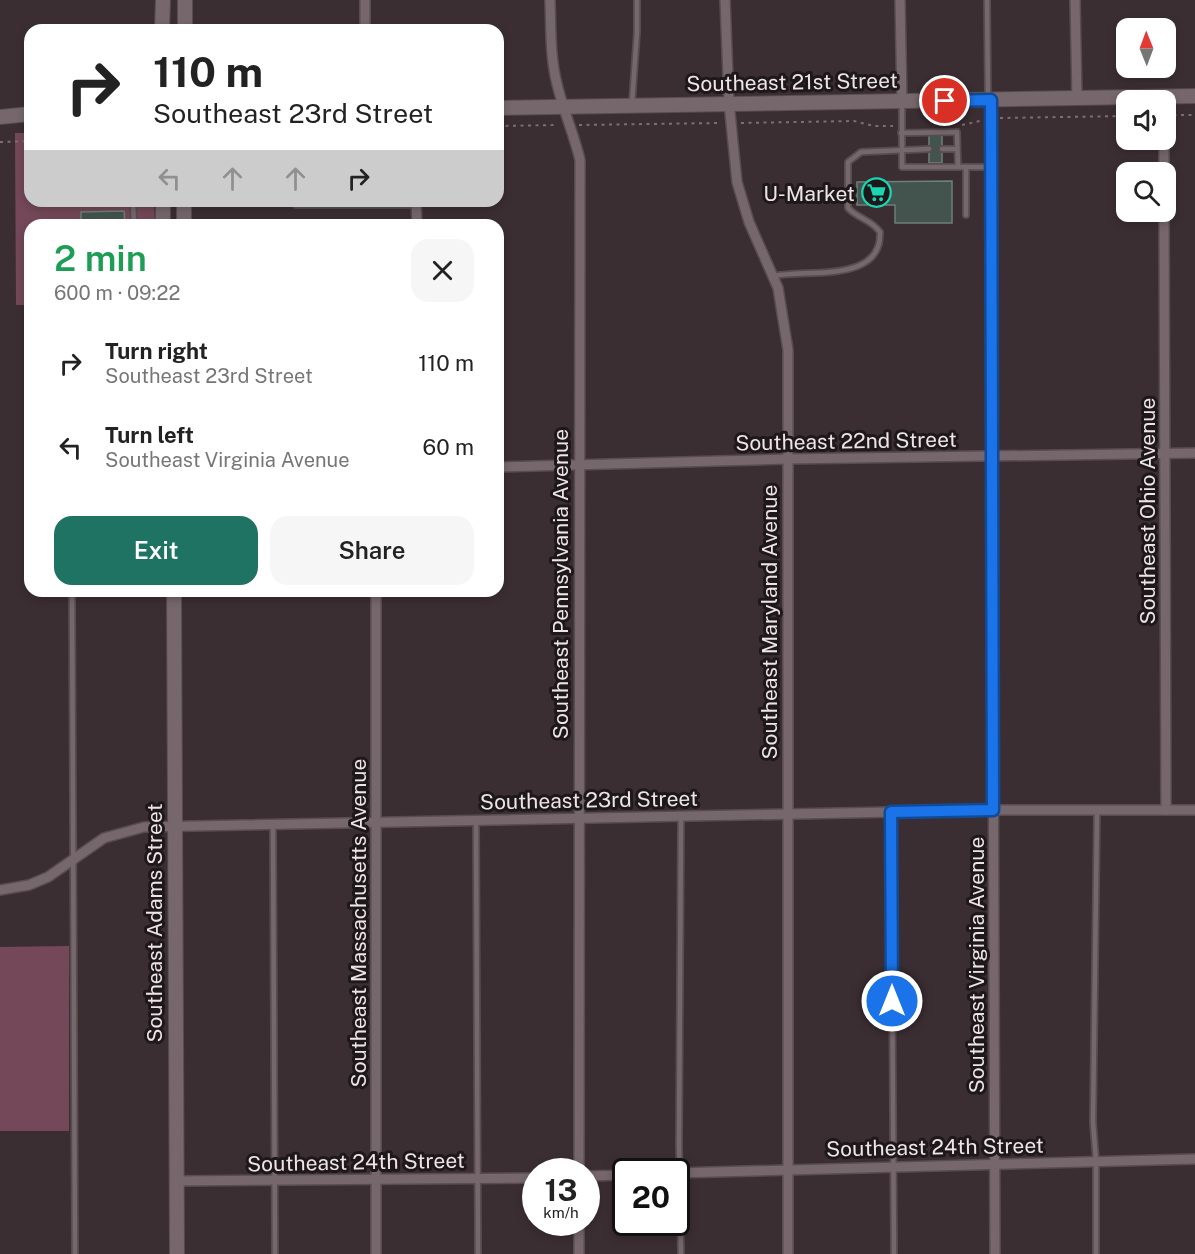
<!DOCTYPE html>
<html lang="en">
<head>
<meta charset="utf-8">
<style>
	body { margin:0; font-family:"Public Sans",sans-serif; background:#f6f6f6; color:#222; height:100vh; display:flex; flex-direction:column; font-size:22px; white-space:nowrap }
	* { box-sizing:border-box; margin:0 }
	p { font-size:20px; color:#767676 }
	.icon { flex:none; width:33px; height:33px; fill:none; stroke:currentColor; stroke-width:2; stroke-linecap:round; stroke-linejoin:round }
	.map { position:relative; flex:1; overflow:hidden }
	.drawer { position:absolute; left:24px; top:219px; width:480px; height:378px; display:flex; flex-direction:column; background:#fff; border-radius:18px; box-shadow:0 3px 9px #0003 }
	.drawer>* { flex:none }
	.hud { position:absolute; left:24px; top:24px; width:480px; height:183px; border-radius:18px; box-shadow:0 3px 9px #0003; background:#fff; color:#222; overflow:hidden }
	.needle { width:39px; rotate:359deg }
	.tools { position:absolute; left:1116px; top:18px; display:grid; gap:12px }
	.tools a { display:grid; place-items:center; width:60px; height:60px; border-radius:12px; background:#fff; box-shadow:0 3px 9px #0003; font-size:30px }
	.speed { position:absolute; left:522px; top:1158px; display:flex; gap:12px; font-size:30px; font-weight:700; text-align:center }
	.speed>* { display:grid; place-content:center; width:78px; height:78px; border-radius:50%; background:#fff; box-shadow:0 3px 9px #0003; line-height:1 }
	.speed small { font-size:15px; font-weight:400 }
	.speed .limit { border:3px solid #111; border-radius:9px; background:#fff; color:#111 }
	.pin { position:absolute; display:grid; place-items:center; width:51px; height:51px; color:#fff; margin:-26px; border:3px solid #fff; border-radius:50%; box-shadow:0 2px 6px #0007 }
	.me { position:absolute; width:66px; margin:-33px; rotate:0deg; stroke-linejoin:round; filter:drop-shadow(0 0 4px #0008) }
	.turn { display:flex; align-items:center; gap:21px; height:126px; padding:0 30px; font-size:27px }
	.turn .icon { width:78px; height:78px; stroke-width:2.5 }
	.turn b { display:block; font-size:42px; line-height:51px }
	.lanes { display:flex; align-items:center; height:57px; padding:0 30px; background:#0003; justify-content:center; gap:30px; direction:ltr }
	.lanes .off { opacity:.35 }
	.round { display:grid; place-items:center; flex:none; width:63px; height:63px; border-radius:18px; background:#f6f6f6 }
	.overview { display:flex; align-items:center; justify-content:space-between; height:102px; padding:0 30px }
	h1 { font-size:36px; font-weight:600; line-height:45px; color:#1e9e55 }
	.button { display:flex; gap:12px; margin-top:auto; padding:12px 30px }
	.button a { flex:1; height:69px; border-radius:18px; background:#1e7363; color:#fff; font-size:24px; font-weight:600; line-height:69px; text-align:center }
	.button a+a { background:#f6f6f6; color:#222 }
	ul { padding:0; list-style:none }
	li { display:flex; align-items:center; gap:18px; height:84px; padding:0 30px }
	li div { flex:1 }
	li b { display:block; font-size:22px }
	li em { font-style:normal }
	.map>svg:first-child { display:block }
	.green { fill:#744858 }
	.building { fill:#43534e; stroke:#6e7f7a; stroke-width:1.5 }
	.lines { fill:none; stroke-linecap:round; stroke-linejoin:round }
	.lane-casing { stroke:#574c4f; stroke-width:8 }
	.street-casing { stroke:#574c4f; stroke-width:12 }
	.secondary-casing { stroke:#574c4f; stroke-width:16 }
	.path { stroke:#7b6f73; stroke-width:2; stroke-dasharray:3 4.5; stroke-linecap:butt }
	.lane { stroke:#76676c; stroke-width:4.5 }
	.street { stroke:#76676c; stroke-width:9 }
	.secondary { stroke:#76676c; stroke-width:14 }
	.route-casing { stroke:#114b97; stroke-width:15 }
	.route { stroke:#1a73e8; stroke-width:10 }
	.labels { text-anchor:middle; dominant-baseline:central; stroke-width:6; stroke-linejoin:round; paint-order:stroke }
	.street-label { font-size:21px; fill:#ede4e7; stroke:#1e181a }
	.poi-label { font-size:21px; fill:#ede4e7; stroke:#1e181a; text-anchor:end }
</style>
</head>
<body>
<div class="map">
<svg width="1195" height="1254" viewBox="0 0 1195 1254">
	<rect width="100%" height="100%" fill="#3b2e32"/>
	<g class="green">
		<path d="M15,133h15v68h124l1,24h-125v80h-14z"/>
		<path d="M69,946v185h-69v-184z"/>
	</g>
	<g class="building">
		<rect x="929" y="135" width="13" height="28"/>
		<path d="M952,181v42h-57v-18h-38v-23z"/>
		<path d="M124,211l1,14h-44v-13z"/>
	</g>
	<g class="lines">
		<defs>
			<g id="lane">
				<path d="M987,0l1,97"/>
				<path d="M632,103l5,-71v-32"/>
				<path d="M902,104v63h88"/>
				<path d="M901,133l56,-1 1,35"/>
				<path d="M942,149h15"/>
				<path d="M966,167v48"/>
				<path d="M133,201l1,24"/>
				<path d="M296,205h120"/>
				<path d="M774,276c36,-7 108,7 106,-44 -9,-13 -22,-13 -32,-24v-46l13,-10 68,-3"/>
				<path d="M72,591l3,663"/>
				<path d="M891,813l3,441"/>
				<path d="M476,819l2,435"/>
				<path d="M273,824l2,430"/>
				<path d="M681,1254l-2,-109 2,-328"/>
				<path d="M1096,1254v-93l-3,-39 4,-311"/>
			</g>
			<g id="street">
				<path d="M365,0v30"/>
				<path d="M550,0c1,28 0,57 7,84 6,26 17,50 23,76l-1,1012"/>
				<path d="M725,0l4,103 8,79 12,40 29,66 10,62v904"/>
				<path d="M900,0l2,102"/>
				<path d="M1075,0l2,98"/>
				<path d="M991,100l4,1154"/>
				<path d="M1164,140v32"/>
				<path d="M416,201l1,24"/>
				<path d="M1164,212l2,598"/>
				<path d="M498,467l289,-8 408,-6"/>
				<path d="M376,591v663"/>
				<path d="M0,890l29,-5 19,-8 56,-39 40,-11 849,-17h202"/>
				<path d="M676,1173l519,-14"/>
				<path d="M586,1176l40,-1"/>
				<path d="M176,1181l360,-3"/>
				<path d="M579,1254v-32"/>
			</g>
			<g id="secondary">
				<path d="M162,30l1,-30"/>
				<path d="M185,30v-30"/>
				<path d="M498,108l697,-12"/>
				<path d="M0,117l30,-3"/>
				<path d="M163,201v24"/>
				<path d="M184,225v-24"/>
				<path d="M174,591l3,663"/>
			</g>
		</defs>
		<use href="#lane" class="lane-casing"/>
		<use href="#street" class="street-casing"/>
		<use href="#secondary" class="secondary-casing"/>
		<g class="path">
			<path d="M1166,115h29"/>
			<path d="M1000,118l126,-2"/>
			<path d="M741,123l113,-2 20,5h19"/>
			<path d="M579,125l141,-2"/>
			<path d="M962,125l18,-4"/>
			<path d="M498,126l60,-1"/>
			<path d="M0,142l30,-1"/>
		</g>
		<use href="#lane" class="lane"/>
		<use href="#street" class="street"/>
		<use href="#secondary" class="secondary"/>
	</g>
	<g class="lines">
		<defs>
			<path id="route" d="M892,1001l-1,-189 102,-2 -2,-710 -46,1"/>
		</defs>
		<use href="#route" class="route-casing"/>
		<use href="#route" class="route"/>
	</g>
	<defs>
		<symbol id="supermarket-ring" viewBox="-11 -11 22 22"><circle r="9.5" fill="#1e181a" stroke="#1ad5b2" stroke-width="1.5"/><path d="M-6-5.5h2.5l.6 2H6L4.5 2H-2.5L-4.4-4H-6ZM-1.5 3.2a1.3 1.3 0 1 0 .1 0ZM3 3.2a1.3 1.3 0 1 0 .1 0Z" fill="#1ad5b2"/></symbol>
	</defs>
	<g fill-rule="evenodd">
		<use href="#supermarket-ring" x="860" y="176" width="33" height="33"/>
	</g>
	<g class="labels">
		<g class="street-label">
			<text transform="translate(792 82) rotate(-1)">Southeast 21st Street</text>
			<text transform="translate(846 441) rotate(-1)">Southeast 22nd Street</text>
			<text transform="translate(1147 511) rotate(-90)">Southeast Ohio Avenue</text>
			<text transform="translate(560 584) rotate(-90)">Southeast Pennsylvania Avenue</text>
			<text transform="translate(769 622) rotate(-90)">Southeast Maryland Avenue</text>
			<text transform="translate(589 800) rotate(-1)">Southeast 23rd Street</text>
			<text transform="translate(154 923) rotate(-90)">Southeast Adams Street</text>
			<text transform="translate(358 923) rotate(-90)">Southeast Massachusetts Avenue</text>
			<text transform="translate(976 965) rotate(-90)">Southeast Virginia Avenue</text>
			<text transform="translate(935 1147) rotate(-1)">Southeast 24th Street</text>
			<text transform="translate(356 1162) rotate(-1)">Southeast 24th Street</text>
		</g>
		<g class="poi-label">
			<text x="855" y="193">U-Market</text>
		</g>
	</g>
</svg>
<div class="tools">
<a><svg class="needle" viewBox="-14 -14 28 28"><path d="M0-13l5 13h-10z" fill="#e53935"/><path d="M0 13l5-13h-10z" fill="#767676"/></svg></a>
<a><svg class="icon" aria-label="sound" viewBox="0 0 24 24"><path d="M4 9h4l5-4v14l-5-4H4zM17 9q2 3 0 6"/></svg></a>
<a><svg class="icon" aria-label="search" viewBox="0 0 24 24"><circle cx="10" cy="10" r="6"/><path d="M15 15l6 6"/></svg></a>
</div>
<div class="speed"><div>13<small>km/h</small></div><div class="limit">20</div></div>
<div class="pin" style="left:945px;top:101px;background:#d93025"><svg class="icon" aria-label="arrive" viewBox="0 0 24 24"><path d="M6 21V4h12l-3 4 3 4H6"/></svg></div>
<svg class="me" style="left:892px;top:1001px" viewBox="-20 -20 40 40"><circle r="17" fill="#1a73e8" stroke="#fff" stroke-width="3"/><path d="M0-11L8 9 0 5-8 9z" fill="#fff"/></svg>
<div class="hud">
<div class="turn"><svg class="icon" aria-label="right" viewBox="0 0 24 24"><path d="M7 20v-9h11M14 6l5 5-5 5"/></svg><div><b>110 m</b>Southeast 23rd Street</div></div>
<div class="lanes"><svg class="icon off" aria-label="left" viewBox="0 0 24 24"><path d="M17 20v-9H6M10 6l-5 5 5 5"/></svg><svg class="icon off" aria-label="ahead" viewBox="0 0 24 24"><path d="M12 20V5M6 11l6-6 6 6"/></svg><svg class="icon off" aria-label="ahead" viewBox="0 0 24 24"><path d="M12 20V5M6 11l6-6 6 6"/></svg><svg class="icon" aria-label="right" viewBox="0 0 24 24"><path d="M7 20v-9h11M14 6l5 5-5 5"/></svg></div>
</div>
<section class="drawer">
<div class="overview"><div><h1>2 min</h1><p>600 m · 09:22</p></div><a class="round"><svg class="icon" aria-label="close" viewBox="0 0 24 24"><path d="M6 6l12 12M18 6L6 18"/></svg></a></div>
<ul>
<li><svg class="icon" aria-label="right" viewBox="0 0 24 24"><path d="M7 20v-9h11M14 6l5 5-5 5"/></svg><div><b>Turn right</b><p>Southeast 23rd Street</p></div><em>110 m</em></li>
<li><svg class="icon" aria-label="left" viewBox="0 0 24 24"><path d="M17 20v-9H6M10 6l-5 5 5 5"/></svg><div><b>Turn left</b><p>Southeast Virginia Avenue</p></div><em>60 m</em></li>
</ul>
<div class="button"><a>Exit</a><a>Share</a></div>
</section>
</div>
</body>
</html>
